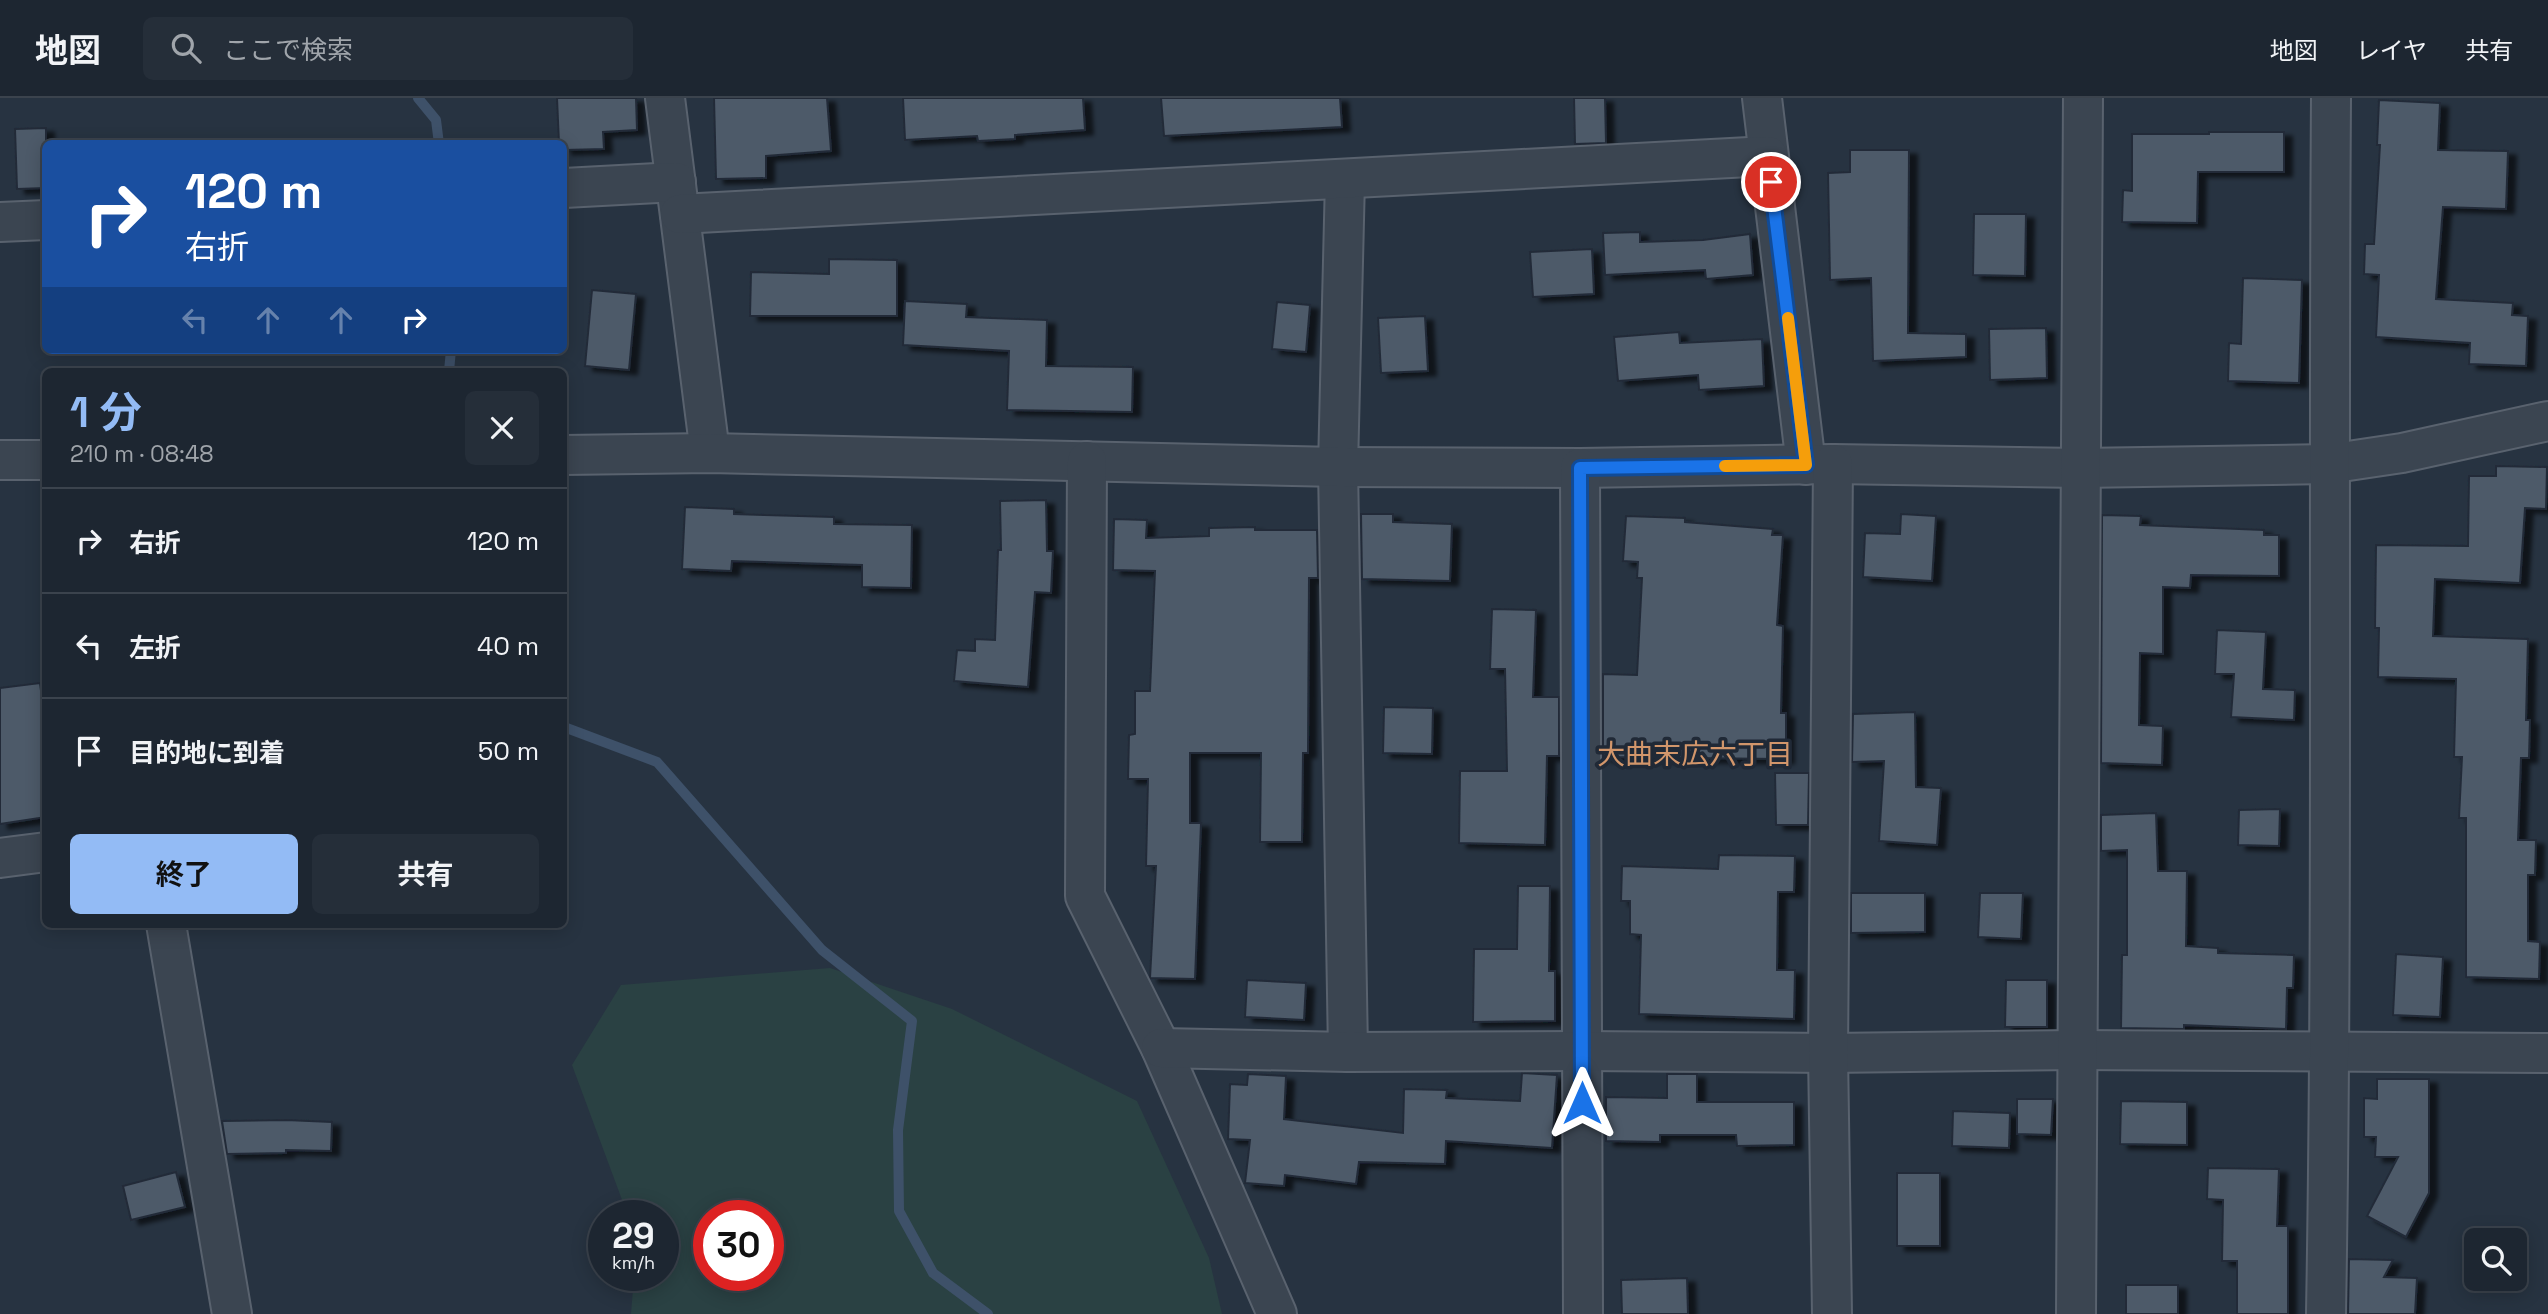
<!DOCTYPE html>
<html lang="ja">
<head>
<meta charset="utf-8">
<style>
	body { margin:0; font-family:"Space Grotesk","Noto Sans JP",sans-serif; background:#252e39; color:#f1f3f6; height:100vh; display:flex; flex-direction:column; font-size:26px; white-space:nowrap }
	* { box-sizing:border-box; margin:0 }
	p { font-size:23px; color:#a0a5ab }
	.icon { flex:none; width:38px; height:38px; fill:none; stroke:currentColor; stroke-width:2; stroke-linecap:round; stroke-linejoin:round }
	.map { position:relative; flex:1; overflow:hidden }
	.sheet { position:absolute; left:42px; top:270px; width:525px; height:560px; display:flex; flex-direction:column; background:#1d2631; border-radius:10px; box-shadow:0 4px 18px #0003,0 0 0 2px #3b434d }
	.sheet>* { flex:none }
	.top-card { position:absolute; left:42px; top:42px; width:525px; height:214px; border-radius:10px; box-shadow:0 4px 18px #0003,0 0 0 2px #3b434d; background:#1a4fa0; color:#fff; overflow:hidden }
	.buttons { position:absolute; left:2464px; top:1130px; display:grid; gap:14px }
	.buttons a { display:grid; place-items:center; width:63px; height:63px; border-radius:10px; background:#1d2631; box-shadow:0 4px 18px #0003,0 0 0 2px #3b434d; font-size:35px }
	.speed { position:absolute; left:588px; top:1102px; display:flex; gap:14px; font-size:35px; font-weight:700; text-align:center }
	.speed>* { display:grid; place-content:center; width:91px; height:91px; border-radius:50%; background:#1d2631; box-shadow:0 4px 18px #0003,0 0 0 2px #3b434d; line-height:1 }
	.speed small { font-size:18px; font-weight:400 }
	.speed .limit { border:10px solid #d22; background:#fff; color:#111 }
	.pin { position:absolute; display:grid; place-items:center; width:60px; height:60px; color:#fff; margin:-30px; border:4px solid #fff; border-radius:50%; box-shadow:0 2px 7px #0007 }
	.me { position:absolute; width:77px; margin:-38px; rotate:0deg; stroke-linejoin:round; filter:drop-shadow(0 0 5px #0008) }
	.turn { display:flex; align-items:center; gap:24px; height:147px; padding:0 28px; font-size:32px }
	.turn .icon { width:91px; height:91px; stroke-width:2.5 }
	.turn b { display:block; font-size:49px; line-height:60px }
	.lanes { display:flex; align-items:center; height:66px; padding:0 28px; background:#0003; justify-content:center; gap:35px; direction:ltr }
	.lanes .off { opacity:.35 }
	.round { display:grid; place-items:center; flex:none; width:74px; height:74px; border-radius:10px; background:#252e39 }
	.head { display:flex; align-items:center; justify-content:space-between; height:119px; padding:0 28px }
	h1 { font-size:42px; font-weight:700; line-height:52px; color:#93bbf5 }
	.primary-button { display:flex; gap:14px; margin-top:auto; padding:14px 28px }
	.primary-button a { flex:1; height:80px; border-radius:10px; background:#93bbf5; color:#111; font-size:28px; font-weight:700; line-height:80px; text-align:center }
	.primary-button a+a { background:#252e39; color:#f1f3f6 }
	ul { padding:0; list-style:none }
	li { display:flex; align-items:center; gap:21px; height:105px; padding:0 28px; border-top:2px solid #3b434d }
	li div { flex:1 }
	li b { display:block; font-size:26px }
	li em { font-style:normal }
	header { display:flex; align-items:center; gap:42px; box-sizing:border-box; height:98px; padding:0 35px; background:#1d2631; border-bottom:2px solid #3b434d }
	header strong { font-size:33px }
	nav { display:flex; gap:38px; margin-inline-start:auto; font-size:24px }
	.search { width:490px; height:63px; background:#252e39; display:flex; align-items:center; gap:18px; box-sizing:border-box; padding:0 24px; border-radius:10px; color:#a0a5ab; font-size:26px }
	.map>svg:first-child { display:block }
	.green { fill:#2a4143; fill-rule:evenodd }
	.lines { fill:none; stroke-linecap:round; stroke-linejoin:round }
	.stream { stroke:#3e5169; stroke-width:10 }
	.building { fill:#4d5a69; stroke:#222b38; stroke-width:2; filter:url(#shadow) }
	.minor-casing { stroke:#59626e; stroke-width:42 }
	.minor { stroke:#3b4551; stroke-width:38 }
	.route-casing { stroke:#114b97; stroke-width:18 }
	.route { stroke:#1a73e8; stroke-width:12 }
	.slow { stroke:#f59e0b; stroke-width:12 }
	.labels { text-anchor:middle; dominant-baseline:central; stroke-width:7; stroke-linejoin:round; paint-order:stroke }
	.neighbourhood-label { font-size:28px; fill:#d2966b; stroke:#202936 }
</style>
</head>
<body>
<header>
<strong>地図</strong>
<div class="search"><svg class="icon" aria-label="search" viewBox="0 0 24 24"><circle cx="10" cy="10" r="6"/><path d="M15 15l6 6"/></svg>ここで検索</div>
<nav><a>地図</a><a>レイヤ</a><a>共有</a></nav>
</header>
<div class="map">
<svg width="2548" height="1216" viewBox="0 0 2548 1216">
	<defs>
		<filter id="shadow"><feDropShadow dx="8" dy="4.5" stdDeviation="2" flood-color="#0009"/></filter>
	</defs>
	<rect width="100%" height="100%" fill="#273341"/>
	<path class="green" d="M830,870l122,41 185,92 72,157 13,56h-591l3,-38h29v-60h-35l-56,-151 49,-80zM709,1118h59v60h-59z"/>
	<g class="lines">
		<g class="stream">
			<path d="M418,0l18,22 3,24"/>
			<path d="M449,273l2,-21"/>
			<path d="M564,629l93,35 165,188 90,71 -14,109 1,81 34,62 55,41"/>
		</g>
	</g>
	<g class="building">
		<path d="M557,0h79l1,32 -34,2 1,17 -40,1v-6h-5z"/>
		<path d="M714,0h113l4,53 -65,5v22l-50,1z"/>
		<path d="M903,0h180l2,32 -70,5v4l-37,2 -1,-5 -72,4z"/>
		<path d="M1161,0h179l2,29 -178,9z"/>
		<path d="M1574,0h31l1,45 -31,1z"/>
		<path d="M2379,2l61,3 -2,47 70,1 -2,58 -63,-2 -7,92 77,4 -1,12 16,1 -2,50 -57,-2 1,-21 -94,-6 3,-62 -15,-1 1,-30h9l6,-99h-3z"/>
		<path d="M46,30v60l-29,1 -2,-60z"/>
		<path d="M2209,34h75v40h-86l-1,51 -75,-1 1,-32 9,1v-57h77z"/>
		<path d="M1850,52h59l-1,183 58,1v23l-93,4 -2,-83 -41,2 -2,-107 22,-1z"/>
		<path d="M1974,116h52l-1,62 -52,-1z"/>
		<path d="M1640,134v10l63,-2 47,-6 3,41 -47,4 -1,-9 -100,5 -2,-42z"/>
		<path d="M1592,151l2,45 -61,3 -3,-45z"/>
		<path d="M829,161l68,1v56h-147l1,-44 78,2z"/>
		<path d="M2243,180l59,2 -3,103 -71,-2 1,-38 12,1z"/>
		<path d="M592,192l44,4 -7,76 -44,-4z"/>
		<path d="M905,203l62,3 -1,13 81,3 -1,46 87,1 -1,45 -125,-2 2,-59 -106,-6z"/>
		<path d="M1277,204l33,3 -4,47 -34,-3z"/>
		<path d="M1425,218l3,55 -47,2 -3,-55z"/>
		<path d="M2046,230l1,50 -57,2 -1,-51z"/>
		<path d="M1679,234l1,11 82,-4 2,47 -65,4 -1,-15 -80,6 -4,-44z"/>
		<path d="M2496,368l51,1 -1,42 -21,-1 -5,75 -85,-4 -2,57 95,3 -2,81h4l-1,38h-8l-3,82h18l-1,35h-7v66l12,1 -1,37 -73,-2v-159h-7l3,-61h-8l2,-78 -78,-2 1,-49h-4l1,-83 92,1 1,-70h27z"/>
		<path d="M1046,402l1,51h6l-2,42 -16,-1 -7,95 -74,-6 3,-31 18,1v-12l20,1 3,-90h3l-1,-49z"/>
		<path d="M685,409l49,2v5l100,3v7l78,1 -1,63 -49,-1v-22l-130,-4 -1,10 -49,-2z"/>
		<path d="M1361,416h32v8l59,2 -2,57 -88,-2z"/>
		<path d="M1901,416l35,2 -4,65 -69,-4 2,-44 35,1z"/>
		<path d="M2102,417l39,1 -1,9 124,5v5h15v41l-88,-1 -1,13 -27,-1v67l-23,-1 -1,72 24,1 -1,39 -61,-2z"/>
		<path d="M1626,418l59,2v4l88,7 -1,6h11l-6,90 6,1 -2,87h5v46l-183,-2v-83l34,1 5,-97h-5l1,-16 -15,-1z"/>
		<path d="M1114,421l33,1 -1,18 63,-2v-8l46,-1v3h62l1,48h-9l-1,175h-5l-1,89h-42l1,-89h-71v70h11l-6,156 -45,-1 6,-112h-10l2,-87h-20l1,-44 6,-1v-43h15l5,-120 -42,-1z"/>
		<path d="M1492,511l44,1 -3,87h26v59h-12l-2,89 -86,-2 1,-72h47l-2,-102h-15z"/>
		<path d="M2217,532l49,2 -3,57 32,1 -1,30 -63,-3 3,-43h-19z"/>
		<path d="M40,585l6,48v86l-46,7v-136z"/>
		<path d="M1384,609l49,1 -1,46 -49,-1z"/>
		<path d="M1915,614l1,75 25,1 -4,57 -58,-4 5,-80 -32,1 1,-48z"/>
		<path d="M1775,675h34l-1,52h-32z"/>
		<path d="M2280,711l-1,37 -41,-1 1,-35z"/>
		<path d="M2156,715l2,58h29l-1,75 32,2v5l76,2 -1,33h-6l-1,41 -102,-4v4l-63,-1 1,-73h5v-105l-26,1v-36z"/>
		<path d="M1719,757l76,1 -1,36h-16l-1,78h18l-1,49 -155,-5 2,-79 -11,-1v-33h-9l1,-35 96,3z"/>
		<path d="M1518,788h32l-1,85h6v50l-82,1 1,-73h43z"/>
		<path d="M1851,795h74v39l-74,1z"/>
		<path d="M1980,795h43l-2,46 -43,-2z"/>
		<path d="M2396,856l47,3 -3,60 -47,-2z"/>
		<path d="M1247,882l59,3 -2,37 -59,-3z"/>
		<path d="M2006,882h41v47h-42z"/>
		<path d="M1522,975l35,2 -5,73 -106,-7 -1,23 -86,-2 -3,22 -71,-9 -1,11 -39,-3 5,-43 -22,-1 2,-55 17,1 1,-11 38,2 -2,43 119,14 1,-44 43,1 -1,8 74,3z"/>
		<path d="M1667,976h30v28h97v43l-57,1 -1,-11h-76v7l-54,-1v-44l61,1z"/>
		<path d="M2377,981h52v114l-23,44 -39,-21 31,-59h-23l1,-20h-12v-39l13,1z"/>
		<path d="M2017,1001h36l-2,36 -34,-1z"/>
		<path d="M2121,1003l66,1v43l-67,-1z"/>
		<path d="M1953,1013l57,2 -1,35 -57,-2z"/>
		<path d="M286,1022l46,2 -1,29 -45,-1v3l-59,1 -5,-33z"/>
		<path d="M2208,1070l71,1 -2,57h11v88h-51v-53h-15l1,-61 -16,-1z"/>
		<path d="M176,1074l9,35 -54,13 -8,-34z"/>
		<rect x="1897" y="1075" width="43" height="73"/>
		<path d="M2349,1161l44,1 -9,17 33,1 -2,36h-67z"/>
		<path d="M1687,1180l1,36h-66l-1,-34z"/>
		<rect x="2126" y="1187" width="52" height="29"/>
	</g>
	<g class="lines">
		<defs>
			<g id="minor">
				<path d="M665,0l45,355"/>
				<path d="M1762,0l44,367"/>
				<path d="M1345,81l-7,288 10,585"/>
				<path d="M564,90l112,-6"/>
				<path d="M680,116l1088,-58"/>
				<path d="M0,124l46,-2"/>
				<path d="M564,357l146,-2 628,14 242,1 253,-4 247,4 248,-4 74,-11 146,-32"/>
				<path d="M0,362h46"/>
				<path d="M1087,363l-2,435 76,152 116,266"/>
				<path d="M1580,370l3,846"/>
				<path d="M0,760l46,-6"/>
				<path d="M166,826l66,390"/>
				<path d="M1161,950l187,4 234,-1 246,2 248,-3 472,3"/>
				<path d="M1832,1216l-4,-261 5,-589"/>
				<path d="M2076,1216l7,-1216"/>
				<path d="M2326,1216c7,-405 2,-811 5,-1216"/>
			</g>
		</defs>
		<use href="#minor" class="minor-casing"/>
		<use href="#minor" class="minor"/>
	</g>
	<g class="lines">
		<defs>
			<path id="route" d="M1582,1005l-2,-635 226,-3 -35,-283"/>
		</defs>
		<use href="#route" class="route-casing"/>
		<use href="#route" class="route"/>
		<path class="slow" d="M1725,368l81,-1 -18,-147"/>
	</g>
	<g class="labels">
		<g class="neighbourhood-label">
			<text x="1695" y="656">大曲末広六丁目</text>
		</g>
	</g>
</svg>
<div class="buttons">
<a><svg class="icon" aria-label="search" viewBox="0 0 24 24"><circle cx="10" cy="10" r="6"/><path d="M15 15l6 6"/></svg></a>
</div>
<div class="speed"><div>29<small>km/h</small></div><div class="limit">30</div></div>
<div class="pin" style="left:1771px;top:84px;background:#d93025"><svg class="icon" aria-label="arrive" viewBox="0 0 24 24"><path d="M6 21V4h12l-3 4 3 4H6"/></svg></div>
<svg class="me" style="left:1582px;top:1005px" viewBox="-20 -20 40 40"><path d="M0-17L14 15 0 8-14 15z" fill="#1a73e8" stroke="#fff" stroke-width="4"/></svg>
<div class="top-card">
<div class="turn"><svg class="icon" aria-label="right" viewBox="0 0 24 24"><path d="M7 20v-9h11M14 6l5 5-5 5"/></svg><div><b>120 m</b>右折</div></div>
<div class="lanes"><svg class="icon off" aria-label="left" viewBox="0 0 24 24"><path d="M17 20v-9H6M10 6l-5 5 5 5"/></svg><svg class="icon off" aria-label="ahead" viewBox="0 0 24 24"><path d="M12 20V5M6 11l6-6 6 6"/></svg><svg class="icon off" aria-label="ahead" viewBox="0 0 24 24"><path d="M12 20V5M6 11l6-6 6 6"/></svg><svg class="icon" aria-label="right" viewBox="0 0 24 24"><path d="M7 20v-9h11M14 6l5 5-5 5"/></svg></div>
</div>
<section class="sheet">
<div class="head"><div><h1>1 分</h1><p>210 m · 08:48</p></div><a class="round"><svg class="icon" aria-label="close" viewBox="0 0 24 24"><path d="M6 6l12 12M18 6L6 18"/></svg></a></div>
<ul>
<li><svg class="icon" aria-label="right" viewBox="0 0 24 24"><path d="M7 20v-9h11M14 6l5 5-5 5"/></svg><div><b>右折</b></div><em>120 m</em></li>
<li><svg class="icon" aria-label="left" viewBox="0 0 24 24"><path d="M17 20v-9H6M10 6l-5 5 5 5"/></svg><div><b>左折</b></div><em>40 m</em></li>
<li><svg class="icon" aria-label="arrive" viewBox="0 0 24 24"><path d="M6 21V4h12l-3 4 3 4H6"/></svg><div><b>目的地に到着</b></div><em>50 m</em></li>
</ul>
<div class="primary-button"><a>終了</a><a>共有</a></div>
</section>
</div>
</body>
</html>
